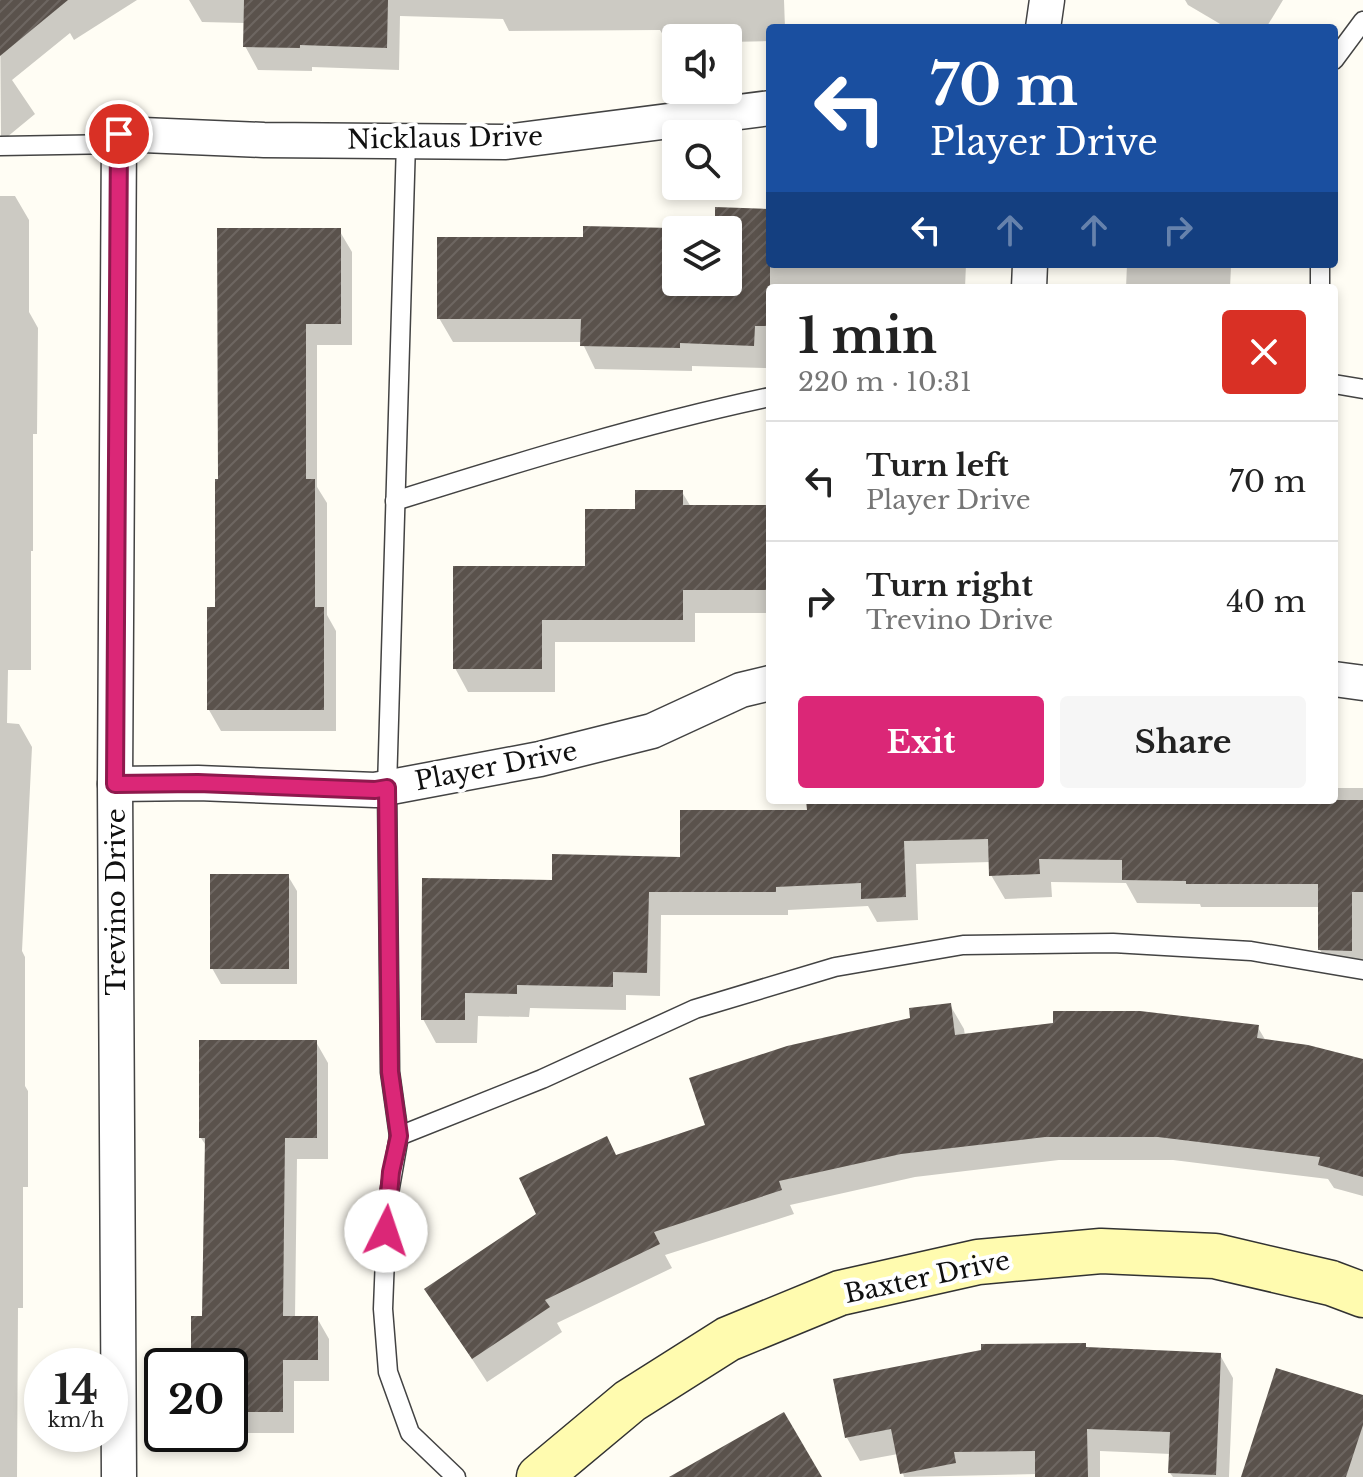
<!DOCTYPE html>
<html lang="en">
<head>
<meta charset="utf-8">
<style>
	body { margin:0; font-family:"Libre Baskerville",serif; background:#f6f6f6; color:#222; height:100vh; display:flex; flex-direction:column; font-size:30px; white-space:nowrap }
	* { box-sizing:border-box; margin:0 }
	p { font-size:26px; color:#767676 }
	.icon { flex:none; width:44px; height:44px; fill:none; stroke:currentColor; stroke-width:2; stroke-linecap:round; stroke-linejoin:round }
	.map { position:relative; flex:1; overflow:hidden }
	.sheet { position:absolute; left:766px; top:284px; width:572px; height:520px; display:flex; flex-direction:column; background:#fff; border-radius:8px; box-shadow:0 4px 12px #0003 }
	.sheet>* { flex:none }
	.hud { position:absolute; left:766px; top:24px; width:572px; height:244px; border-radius:8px; box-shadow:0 4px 12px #0003; background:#1a4fa0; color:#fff; overflow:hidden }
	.buttons { position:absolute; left:662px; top:24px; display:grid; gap:16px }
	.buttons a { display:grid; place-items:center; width:80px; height:80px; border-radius:8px; background:#fff; box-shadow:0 4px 12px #0003; font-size:40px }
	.speed { position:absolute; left:24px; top:1348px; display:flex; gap:16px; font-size:40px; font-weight:700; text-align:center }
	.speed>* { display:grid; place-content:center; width:104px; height:104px; border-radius:50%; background:#fff; box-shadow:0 4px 12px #0003; line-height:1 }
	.speed small { font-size:20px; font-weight:400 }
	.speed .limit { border:4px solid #111; border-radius:12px; background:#fff; color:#111 }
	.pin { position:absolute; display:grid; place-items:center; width:68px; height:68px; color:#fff; margin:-34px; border:4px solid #fff; border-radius:50%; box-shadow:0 2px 8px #0007 }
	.me { position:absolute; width:88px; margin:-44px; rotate:4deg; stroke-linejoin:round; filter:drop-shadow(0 0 6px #0008) }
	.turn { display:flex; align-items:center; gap:28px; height:168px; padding:0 32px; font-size:36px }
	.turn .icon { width:104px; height:104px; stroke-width:2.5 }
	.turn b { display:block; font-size:56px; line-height:68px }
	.lanes { display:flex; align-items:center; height:76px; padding:0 32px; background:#0003; justify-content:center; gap:40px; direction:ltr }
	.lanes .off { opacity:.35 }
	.round { display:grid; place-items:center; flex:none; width:84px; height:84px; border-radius:8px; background:#f6f6f6 }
	.head { display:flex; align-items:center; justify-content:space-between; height:136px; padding:0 32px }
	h1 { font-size:48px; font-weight:700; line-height:60px }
	.cta { display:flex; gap:16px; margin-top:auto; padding:16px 32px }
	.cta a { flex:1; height:92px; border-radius:8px; background:#db2777; color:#fff; font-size:32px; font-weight:700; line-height:92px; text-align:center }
	.cta a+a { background:#f6f6f6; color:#222 }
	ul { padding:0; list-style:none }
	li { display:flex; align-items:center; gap:24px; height:120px; padding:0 32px; border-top:2px solid #e0e0e0 }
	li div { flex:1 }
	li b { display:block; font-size:30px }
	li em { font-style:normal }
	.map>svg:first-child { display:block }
	.shadow { fill:#0003 }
	.building { fill:url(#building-hatch); fill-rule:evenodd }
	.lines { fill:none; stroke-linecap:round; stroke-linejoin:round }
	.lane-casing { stroke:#434343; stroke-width:21 }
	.street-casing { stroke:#434343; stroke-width:37 }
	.secondary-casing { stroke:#323232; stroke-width:47 }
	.lane { stroke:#fff; stroke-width:18 }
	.street { stroke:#fff; stroke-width:34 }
	.secondary { stroke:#fffbaf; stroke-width:44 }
	.route-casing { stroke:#8e194d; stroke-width:20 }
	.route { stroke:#db2777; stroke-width:14 }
	.labels { text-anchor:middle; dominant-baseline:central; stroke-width:8; stroke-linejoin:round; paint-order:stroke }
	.street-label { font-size:26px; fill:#101010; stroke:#fff }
</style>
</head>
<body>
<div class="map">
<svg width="1363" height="1477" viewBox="0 0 1363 1477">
	<defs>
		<pattern id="building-hatch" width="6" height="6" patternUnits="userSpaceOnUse" patternTransform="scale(2)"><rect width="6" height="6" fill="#5a524c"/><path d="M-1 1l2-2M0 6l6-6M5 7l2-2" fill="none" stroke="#6d6661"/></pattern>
	</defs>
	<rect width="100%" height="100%" fill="#fffdf4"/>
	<g class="shadow">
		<path d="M0,0h137l-63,40 -4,-7 -58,47 23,34 -34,28z"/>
		<path d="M189,0h595l1,28h-15v13l-42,1v-4h-52v5h-8l-8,-13 -151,1 -6,-12 -103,-3 -1,54 -87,-3v4l-54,-1 -13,-24v-23l-43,-1z"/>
		<path d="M1185,0h98l-17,28h-39l-39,-23z"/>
		<path d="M0,196h15l14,24v92l9,16 -1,106h-4v117h-2v119h-23l-1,53 12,1 13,23 -10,204 3,6v129l3,5v96h-5v121h-5l-1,169h-17z"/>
		<path d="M770,211v53h196l-1,24h-195v61h-3l-1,19 -74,-2v5l-97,-2 -13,-27h-129l-14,-24 145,-79 1,-11 105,2h-14v52h52v-52h-11z"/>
		<path d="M339,230l13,22v93h-35v142l10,16v112l9,16v100h-115l-12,-21 8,-101 3,-128z"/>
		<path d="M1127,264h138v4l-34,-1 -1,21h-104z"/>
		<path d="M682,492l9,15h79v106h-75v29h-140v50h-87l-13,-24 132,-100 50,-57z"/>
		<path d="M1334,788h29v186l-30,-1 -13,-23v-43h-119l-1,-3 -63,-1 -11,-20 -75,-1 1,15 -47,2 -14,-24v-13l-75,2 2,56 -41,2 -9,-16 -80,4v5h-127l-1,81 -34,-1v15l-96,-2 -1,9 -51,-1 -1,27h-41l-13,-24 131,-137 128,-23 127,-47 -1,-12h526z"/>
		<path d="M288,876l9,15v93h-76l-9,-16z"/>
		<path d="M950,1005l14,24 1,7 292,-10 9,15 97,20v135l-29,-8 -6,-9 -155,-19h-114l-144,17 -125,28 4,9 -129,41 7,13 -115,55 5,9 -75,50 -60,-92 112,-75 78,-58 91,-31 204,-106z"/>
		<path d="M316,1042l12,21v96h-31l-2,159h22l12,21v42h-35v52h-64v-67h-37l11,-48 3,-171 -6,-9z"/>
		<path d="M1085,1345l2,4 133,6 13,23 -4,99h-56l-3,-4 1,-19 -71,-3v26h-63v-3l-133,3 -6,-23 -38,7 -13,-23z"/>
		<path d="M1363,1397v80h-116z"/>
	</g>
	<g class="building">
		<path d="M0,0h68l-68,56z"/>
		<path d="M244,0h144l-1,48 -87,-3v3l-57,-1z"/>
		<path d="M715,207l55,2v117h-15l-1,20 -74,-3v5l-100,-2 1,-27h-144v-82h146v-11l132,3zM676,230h52v52h-52z"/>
		<path d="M217,228h124v96h-35v155h9v128h9v103h-117v-103h8v-128h3z"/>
		<path d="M635,490h48v15h87v85h-87v30h-141v49h-89v-103h132v-57h50z"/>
		<path d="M806,800h557v92h-11v59l-34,-1v-66h-132v-3l-64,-1v-20l-83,-1 1,15 -51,2 -1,-37 -84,2 2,56 -45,2v-16l-85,4v5h-127l-2,81 -34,-1v15l-96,-2v9l-52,-1v27h-44l1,-142 130,2v-26l128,3v-47h127z"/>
		<rect x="210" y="874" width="79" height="95"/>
		<path d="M951,1003l4,32 98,-12v-12h87l119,14 -2,13 51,7 55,14v118l-45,-12 2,-8 -162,-20h-113l-144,17 -122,27 3,9 -128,42 6,12 -115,56 5,7 -78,52 -48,-70 112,-75 -17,-36 88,-42 9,19 89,-30 -16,-47 98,-32 123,-28 -1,-10z"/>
		<path d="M199,1040h118v98h-32l-2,178h35v44h-35v52h-53v-46h-39v-50h11l3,-178h-6z"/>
		<path d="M1086,1343v4l135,6 -5,122 -48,-2 2,-41 -83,-3 1,48h-53v-26l-81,1 2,11 -56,11 -9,-45 -46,9 -12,-59 148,-29v-6z"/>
		<path d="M1276,1368l87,27v30l-17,52h-105z"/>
		<path d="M784,1412l38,65h-153z"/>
	</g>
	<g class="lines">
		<defs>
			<g id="lane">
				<path d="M1334,60l29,-39"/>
				<path d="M0,146l119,-2"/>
				<path d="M1320,288v-24"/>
				<path d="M1334,384l29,5"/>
				<path d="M395,501c124,-39 248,-77 375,-104"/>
				<path d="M399,1136l-9,-64 -3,-284 19,-646"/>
				<path d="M456,1477l-46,-44 -22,-61 -5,-63 4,-104 12,-69 143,-57 153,-70 140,-42 128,-22 150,-2 138,8 112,19"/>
			</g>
			<g id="street">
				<path d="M1043,28l4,-28"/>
				<path d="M1029,288l1,-24"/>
				<path d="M1334,679l29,4"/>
				<path d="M115,784l83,-1 177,7 165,-31 112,-28 89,-41 29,-7"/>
				<path d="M119,1477l-4,-693 4,-650 145,6 242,2 264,-34"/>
			</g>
			<path id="secondary" d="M539,1477l91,-76 98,-62 112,-46 138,-31 123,-11 114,5 116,27 32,12"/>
		</defs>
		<use href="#lane" class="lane-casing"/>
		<use href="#street" class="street-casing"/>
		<use href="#secondary" class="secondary-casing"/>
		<use href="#lane" class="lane"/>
		<use href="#street" class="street"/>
		<use href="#secondary" class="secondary"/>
	</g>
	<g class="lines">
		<defs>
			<path id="route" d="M119,134l-4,650 83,-1 177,7 12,-2 3,284 9,64 -8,36 -5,59"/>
		</defs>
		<use href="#route" class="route-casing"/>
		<use href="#route" class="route"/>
	</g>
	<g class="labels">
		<g class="street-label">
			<text transform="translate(445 138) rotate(-1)">Nicklaus Drive</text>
			<text transform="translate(496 766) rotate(-11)">Player Drive</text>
			<text transform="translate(116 902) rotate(-90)">Trevino Drive</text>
			<text transform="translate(927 1277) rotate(-12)">Baxter Drive</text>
		</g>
	</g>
</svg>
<div class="buttons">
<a><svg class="icon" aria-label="sound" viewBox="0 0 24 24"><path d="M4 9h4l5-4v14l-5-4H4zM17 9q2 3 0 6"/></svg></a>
<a><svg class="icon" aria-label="search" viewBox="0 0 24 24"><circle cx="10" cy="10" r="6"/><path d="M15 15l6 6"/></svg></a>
<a><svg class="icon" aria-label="layers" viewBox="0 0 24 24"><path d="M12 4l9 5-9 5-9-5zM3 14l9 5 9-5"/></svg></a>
</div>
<div class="speed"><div>14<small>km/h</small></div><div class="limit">20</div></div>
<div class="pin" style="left:119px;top:134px;background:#d93025"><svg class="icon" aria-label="arrive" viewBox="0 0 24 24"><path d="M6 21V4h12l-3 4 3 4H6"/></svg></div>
<svg class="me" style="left:386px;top:1231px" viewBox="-20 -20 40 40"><circle r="19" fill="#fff"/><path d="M0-13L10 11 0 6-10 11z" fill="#db2777"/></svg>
<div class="hud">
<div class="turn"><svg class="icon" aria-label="left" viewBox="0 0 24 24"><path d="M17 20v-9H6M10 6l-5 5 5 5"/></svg><div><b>70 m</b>Player Drive</div></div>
<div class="lanes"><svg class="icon" aria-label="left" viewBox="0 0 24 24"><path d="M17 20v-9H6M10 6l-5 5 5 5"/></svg><svg class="icon off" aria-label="ahead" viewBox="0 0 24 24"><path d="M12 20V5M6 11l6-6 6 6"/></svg><svg class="icon off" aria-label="ahead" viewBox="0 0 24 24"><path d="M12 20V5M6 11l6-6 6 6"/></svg><svg class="icon off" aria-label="right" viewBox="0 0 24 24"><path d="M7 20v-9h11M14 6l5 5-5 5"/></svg></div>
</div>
<section class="sheet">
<div class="head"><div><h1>1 min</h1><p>220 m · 10:31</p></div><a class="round" style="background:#d93025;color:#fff"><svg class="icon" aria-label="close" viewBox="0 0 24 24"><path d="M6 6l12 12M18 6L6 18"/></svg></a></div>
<ul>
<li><svg class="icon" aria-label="left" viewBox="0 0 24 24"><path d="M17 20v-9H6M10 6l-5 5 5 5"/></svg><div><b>Turn left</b><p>Player Drive</p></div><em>70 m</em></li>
<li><svg class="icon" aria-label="right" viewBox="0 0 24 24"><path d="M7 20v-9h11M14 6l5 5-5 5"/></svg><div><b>Turn right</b><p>Trevino Drive</p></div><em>40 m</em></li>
</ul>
<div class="cta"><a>Exit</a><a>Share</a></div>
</section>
</div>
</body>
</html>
